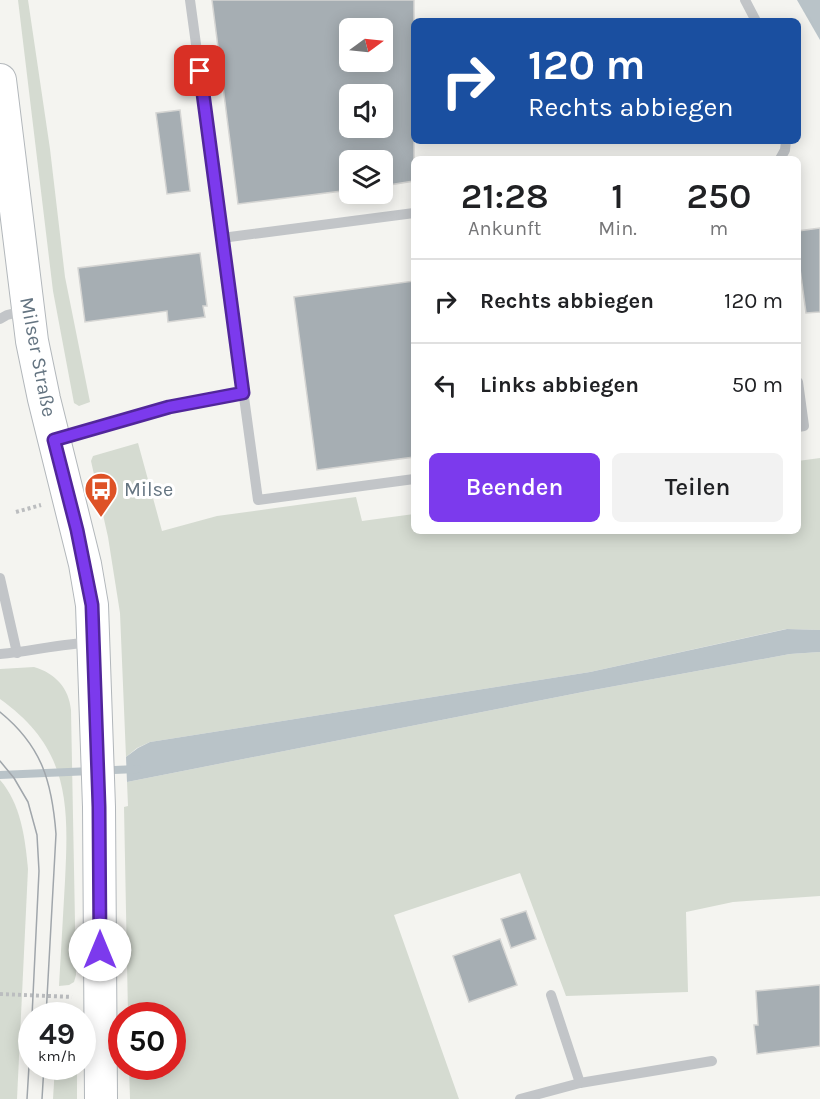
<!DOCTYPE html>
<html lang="de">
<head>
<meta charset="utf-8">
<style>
	body { margin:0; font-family:Karla,sans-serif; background:#f2f2f2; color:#202124; height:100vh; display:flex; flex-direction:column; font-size:22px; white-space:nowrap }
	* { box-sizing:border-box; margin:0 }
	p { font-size:20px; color:#757577 }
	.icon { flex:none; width:33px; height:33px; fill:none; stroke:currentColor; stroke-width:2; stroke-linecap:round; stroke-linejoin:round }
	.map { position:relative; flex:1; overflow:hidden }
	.drawer { position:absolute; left:411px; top:156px; width:390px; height:378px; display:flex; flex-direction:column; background:#fff; border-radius:9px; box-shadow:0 3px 15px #0003 }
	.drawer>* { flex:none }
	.top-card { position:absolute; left:411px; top:18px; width:390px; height:126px; border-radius:9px; box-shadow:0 3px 15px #0003; background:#1a4fa0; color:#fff; overflow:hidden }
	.needle { width:39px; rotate:75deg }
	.tools { position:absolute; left:339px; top:18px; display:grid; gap:12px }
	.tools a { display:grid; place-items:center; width:54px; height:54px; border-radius:9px; background:#fff; box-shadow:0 3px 15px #0003; font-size:30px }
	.speed { position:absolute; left:18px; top:1002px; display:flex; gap:12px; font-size:30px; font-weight:700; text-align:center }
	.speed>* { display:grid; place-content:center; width:78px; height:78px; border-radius:50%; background:#fff; box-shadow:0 3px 15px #0003; line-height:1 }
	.speed small { font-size:15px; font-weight:400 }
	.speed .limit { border:9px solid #d22; background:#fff; color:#111 }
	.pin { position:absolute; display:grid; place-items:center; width:51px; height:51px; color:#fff; margin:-26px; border-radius:12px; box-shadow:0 3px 9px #0006 }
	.me { position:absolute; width:66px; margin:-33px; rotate:0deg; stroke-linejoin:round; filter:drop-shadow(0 0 4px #0008) }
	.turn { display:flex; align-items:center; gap:21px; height:126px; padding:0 18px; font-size:27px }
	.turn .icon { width:78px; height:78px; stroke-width:2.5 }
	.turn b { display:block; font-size:42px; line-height:51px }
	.eta { display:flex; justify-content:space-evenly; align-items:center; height:102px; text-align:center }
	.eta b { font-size:36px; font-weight:600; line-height:42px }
	.button { display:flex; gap:12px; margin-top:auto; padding:12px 18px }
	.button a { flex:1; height:69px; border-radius:9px; background:#7c3aed; color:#fff; font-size:24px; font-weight:600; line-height:69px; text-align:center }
	.button a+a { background:#f2f2f2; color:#202124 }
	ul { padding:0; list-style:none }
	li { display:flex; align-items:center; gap:18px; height:84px; padding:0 18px; border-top:2px solid #e0e0e0 }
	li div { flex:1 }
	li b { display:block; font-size:22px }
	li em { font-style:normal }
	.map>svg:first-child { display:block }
	.green { fill:#d5dbd1 }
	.water { fill:#b9c3c8 }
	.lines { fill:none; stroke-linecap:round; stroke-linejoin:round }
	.stream { stroke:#b9c3c8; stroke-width:8 }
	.building { fill:#a6aeb3; stroke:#d5d5d3; stroke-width:1.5; fill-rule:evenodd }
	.secondary-casing { stroke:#b2b7bb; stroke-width:34 }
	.path { stroke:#bbbdbf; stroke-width:4; stroke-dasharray:3 3; stroke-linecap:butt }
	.lane { stroke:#c2c5c8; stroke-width:10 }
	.secondary { stroke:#fff; stroke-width:32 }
	.tram { stroke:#a0a6ab; stroke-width:1.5 }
	.route-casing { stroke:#51269a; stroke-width:15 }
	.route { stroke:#7c3aed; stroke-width:10 }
	.labels { text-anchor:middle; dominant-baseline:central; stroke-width:6; stroke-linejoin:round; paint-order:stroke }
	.street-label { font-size:20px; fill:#647481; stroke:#fff }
	.poi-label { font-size:20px; fill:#647481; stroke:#fff; text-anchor:start }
</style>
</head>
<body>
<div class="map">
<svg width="820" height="1099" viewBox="0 0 820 1099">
	<rect width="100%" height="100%" fill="#f4f4f0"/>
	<g class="green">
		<path d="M18,0h10l22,149 15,128 25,125 -11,4 -5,-3 -21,-112z"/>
		<path d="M138,443l24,88 55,-15 139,-19 6,24 52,-7v17h384v-70l22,-3v172l-34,-1 -196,43 -440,70 -13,6 -11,9 -6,-144 -12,-76 -17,-76 2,-5z"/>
		<path d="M820,652v244l-87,6 -47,10 2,80 -122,4 -46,-123 -126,42 65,184h-329l-1,-32 43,-1v-50l-44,-1 -4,-208 4,-1 -1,-24 461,-91 202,-37z"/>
		<path d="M34,667c21,6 35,21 37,43l5,265 -2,7 -5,3 -10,1c2,-35 4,-70 6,-105 4,-78 4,-133 -65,-182v-30z"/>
		<path d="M0,780c21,24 25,58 28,89l-11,230h-17z"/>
		<path d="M69,1006l5,2 3,7h-20l1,-8z"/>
		<path d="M55,1066l22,1v32h-24z"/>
	</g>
	<g class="water">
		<path d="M797,0h23v40z"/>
		<path d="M787,629l33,1v22l-30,2 -202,37 -461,91 -1,-25 12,-9 12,-6 440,-70z"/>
	</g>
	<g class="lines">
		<path class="stream" d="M0,775l137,-6"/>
	</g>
	<g class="building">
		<path d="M212,0h202v181l-32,5v-26h-32v30l-112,14zM350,28h32v34h-32zM350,94h32v34h-32z"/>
		<path d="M180,110l10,81 -23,3 -11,-81z"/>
		<path d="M820,228v84l-14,1 -8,-59v-23z"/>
		<path d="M200,253l7,53h-4l2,11 -37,5 -1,-11 -82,11 -7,-54z"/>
		<path d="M414,281v176l-97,13 -23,-173z"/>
		<path d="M526,911l10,28 -25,9 -10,-29z"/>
		<path d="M500,939l17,46 -48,17 -16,-46z"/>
		<path d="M820,985v61l-63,8 -3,-29h4l-2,-34z"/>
	</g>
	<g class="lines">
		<defs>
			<path id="secondary" d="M0,80l32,261 12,58 41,165 7,41 7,202 2,292"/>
		</defs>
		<use href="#secondary" class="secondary-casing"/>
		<g class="path">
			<path d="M16,512l25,-7"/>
			<path d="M0,994l72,3"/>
		</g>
		<g class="lane">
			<path d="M190,0l68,500 156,-21"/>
			<path d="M745,0l11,21"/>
			<path d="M780,159l5,-9 1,-9"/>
			<path d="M222,238l192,-25"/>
			<path d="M0,319l7,-4 20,-5"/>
			<path d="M798,382l6,44 -6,1"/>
			<path d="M57,439l112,-32 74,-14"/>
			<path d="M0,578l17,75"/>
			<path d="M0,654c31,-2 60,-11 91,-11"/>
			<path d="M551,995l29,88"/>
			<path d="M520,1099l60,-16 132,-22"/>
		</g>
		<use href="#secondary" class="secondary"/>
		<g class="tram">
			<path d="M0,712c42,34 52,70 56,122l-10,182"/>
			<path d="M0,761l14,17 14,24 9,33 2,36 -7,145"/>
			<path d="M27,1099l5,-83"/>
			<path d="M42,1099l2,-33"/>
		</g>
	</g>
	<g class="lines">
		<defs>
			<path id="route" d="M100,950l-1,-143 -7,-202 -15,-75 -23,-90 115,-33 74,-14 -43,-322"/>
		</defs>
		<use href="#route" class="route-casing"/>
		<use href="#route" class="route"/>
	</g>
	<defs>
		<symbol id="bus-pin" viewBox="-11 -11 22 30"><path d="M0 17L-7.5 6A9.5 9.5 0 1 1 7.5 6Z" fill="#de5226" stroke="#fff"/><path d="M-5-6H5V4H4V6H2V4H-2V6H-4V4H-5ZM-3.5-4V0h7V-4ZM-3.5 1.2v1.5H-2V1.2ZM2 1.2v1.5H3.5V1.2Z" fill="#fff"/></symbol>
	</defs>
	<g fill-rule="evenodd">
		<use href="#bus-pin" x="82" y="470" width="38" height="52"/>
	</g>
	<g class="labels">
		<g class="street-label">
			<text transform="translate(38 357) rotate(79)">Milser Straße</text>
		</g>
		<g class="poi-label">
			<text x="124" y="489">Milse</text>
		</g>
	</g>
</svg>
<div class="tools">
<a><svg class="needle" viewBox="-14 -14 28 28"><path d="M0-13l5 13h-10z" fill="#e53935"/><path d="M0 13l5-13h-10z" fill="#757577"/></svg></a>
<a><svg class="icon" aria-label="sound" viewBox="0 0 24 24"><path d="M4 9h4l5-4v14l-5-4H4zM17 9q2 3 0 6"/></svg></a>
<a><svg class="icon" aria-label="layers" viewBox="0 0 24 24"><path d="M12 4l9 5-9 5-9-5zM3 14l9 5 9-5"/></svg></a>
</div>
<div class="speed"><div>49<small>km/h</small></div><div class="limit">50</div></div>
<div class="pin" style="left:200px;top:71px;background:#d93025"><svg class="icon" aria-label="arrive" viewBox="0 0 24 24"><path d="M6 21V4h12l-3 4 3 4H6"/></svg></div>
<svg class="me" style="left:100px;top:950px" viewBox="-20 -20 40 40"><circle r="19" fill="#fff"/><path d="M0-13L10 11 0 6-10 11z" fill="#7c3aed"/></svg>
<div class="top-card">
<div class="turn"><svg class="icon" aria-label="right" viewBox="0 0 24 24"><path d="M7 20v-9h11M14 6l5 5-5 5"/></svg><div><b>120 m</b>Rechts abbiegen</div></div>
</div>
<section class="drawer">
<div class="eta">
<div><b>21:28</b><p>Ankunft</p></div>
<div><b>1</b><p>Min.</p></div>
<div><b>250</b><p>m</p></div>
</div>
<ul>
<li><svg class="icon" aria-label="right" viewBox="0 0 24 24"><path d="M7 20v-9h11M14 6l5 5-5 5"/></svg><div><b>Rechts abbiegen</b></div><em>120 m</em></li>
<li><svg class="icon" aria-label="left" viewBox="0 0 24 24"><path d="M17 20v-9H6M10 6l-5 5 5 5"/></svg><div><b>Links abbiegen</b></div><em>50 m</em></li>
</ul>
<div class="button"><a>Beenden</a><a>Teilen</a></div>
</section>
</div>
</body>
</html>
